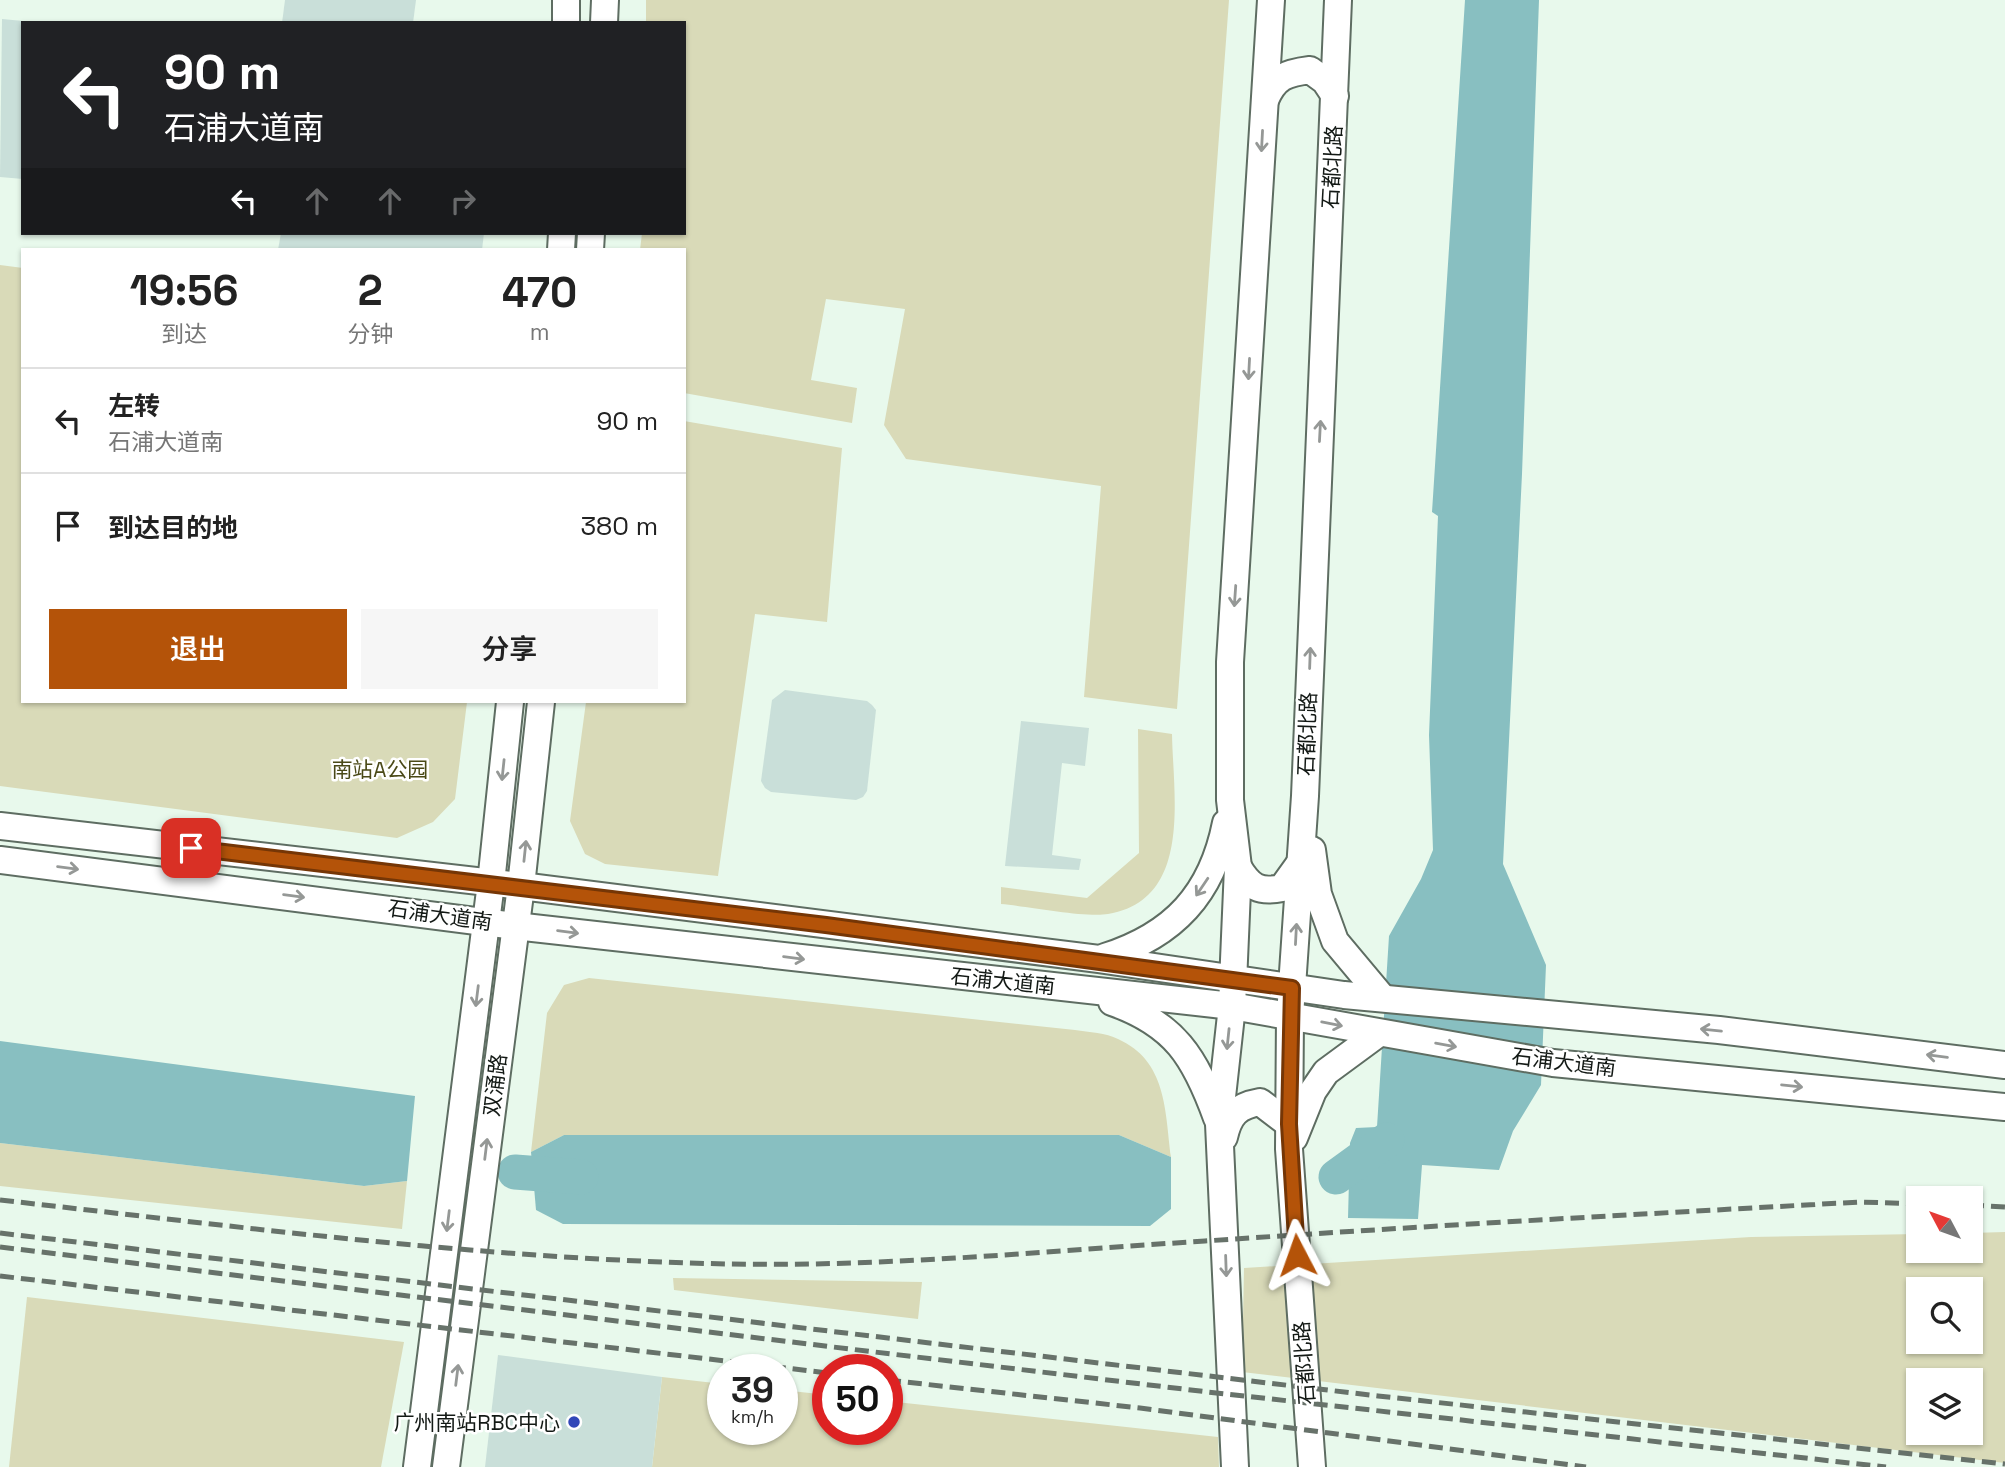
<!DOCTYPE html>
<html lang="zh">
<head>
<meta charset="utf-8">
<style>
	body { margin:0; font-family:"Space Grotesk","Noto Sans SC",sans-serif; background:#f6f6f6; color:#222; height:100vh; display:flex; flex-direction:column; font-size:26px; white-space:nowrap }
	* { box-sizing:border-box; margin:0 }
	p { font-size:23px; color:#767676 }
	.icon { flex:none; width:38px; height:38px; fill:none; stroke:currentColor; stroke-width:2; stroke-linecap:round; stroke-linejoin:round }
	.map { position:relative; flex:1; overflow:hidden }
	.drawer { position:absolute; left:21px; top:248px; width:665px; height:455px; display:flex; flex-direction:column; background:#fff; border-radius:0px; box-shadow:0 2px 5px #0004 }
	.drawer>* { flex:none }
	.banner { position:absolute; left:21px; top:21px; width:665px; height:214px; border-radius:0px; box-shadow:0 2px 5px #0004; background:#202124; color:#fff; overflow:hidden }
	.needle { width:46px; rotate:311deg }
	.controls { position:absolute; left:1906px; top:1186px; display:grid; gap:14px }
	.controls a { display:grid; place-items:center; width:77px; height:77px; border-radius:0px; background:#fff; box-shadow:0 2px 5px #0004; font-size:35px }
	.speed { position:absolute; left:707px; top:1354px; display:flex; gap:14px; font-size:35px; font-weight:700; text-align:center }
	.speed>* { display:grid; place-content:center; width:91px; height:91px; border-radius:50%; background:#fff; box-shadow:0 2px 5px #0004; line-height:1 }
	.speed small { font-size:18px; font-weight:400 }
	.speed .limit { border:10px solid #d22; background:#fff; color:#111 }
	.pin { position:absolute; display:grid; place-items:center; width:60px; height:60px; color:#fff; margin:-30px; border-radius:14px; box-shadow:0 4px 10px #0006 }
	.me { position:absolute; width:77px; margin:-38px; rotate:356deg; stroke-linejoin:round; filter:drop-shadow(0 0 5px #0008) }
	.turn { display:flex; align-items:center; gap:24px; height:147px; padding:0 28px; font-size:32px }
	.turn .icon { width:91px; height:91px; stroke-width:2.5 }
	.turn b { display:block; font-size:49px; line-height:60px }
	.lanes { display:flex; align-items:center; height:66px; padding:0 28px; background:#0003; justify-content:center; gap:35px; direction:ltr }
	.lanes .off { opacity:.35 }
	.eta { display:flex; justify-content:space-evenly; align-items:center; height:119px; text-align:center }
	.eta b { font-size:42px; font-weight:600; line-height:49px }
	.cta { display:flex; gap:14px; margin-top:auto; padding:14px 28px }
	.cta a { flex:1; height:80px; border-radius:0px; background:#b45309; color:#fff; font-size:28px; font-weight:600; line-height:80px; text-align:center }
	.cta a+a { background:#f6f6f6; color:#222 }
	ul { padding:0; list-style:none }
	li { display:flex; align-items:center; gap:21px; height:105px; padding:0 28px; border-top:2px solid #e0e0e0 }
	li div { flex:1 }
	li b { display:block; font-size:26px }
	li em { font-style:normal }
	.map>svg:first-child { display:block }
	.green { fill:#d9dab8; fill-rule:evenodd }
	.water { fill:#88bfc1 }
	.lines { fill:none; stroke-linecap:round; stroke-linejoin:round }
	.river { stroke:#88bfc1; stroke-width:35 }
	.building { fill:#c9dfd9 }
	.secondary-casing { stroke:#5e6d62; stroke-width:30 }
	.secondary { stroke:#fff; stroke-width:26 }
	.rail { stroke:#67726a; stroke-width:5; stroke-dasharray:14 7; stroke-linecap:butt }
	.oneway { stroke:#959896 }
	.route-casing { stroke:#753606; stroke-width:18 }
	.route { stroke:#b45309; stroke-width:12 }
	.poi-dot { fill:#3147b8; stroke:#fff; stroke-width:2.5 }
	.labels { text-anchor:middle; dominant-baseline:central; stroke-width:5; stroke-linejoin:round; paint-order:stroke }
	.street-label { font-size:21px; fill:#131915; stroke:#fff }
	.park-label { font-size:21px; fill:#4a4917; stroke:#fff }
	.poi-label { font-size:21px; fill:#131915; stroke:#fff; text-anchor:end }
</style>
</head>
<body>
<div class="map">
<svg width="2005" height="1467" viewBox="0 0 2005 1467">
	<rect width="100%" height="100%" fill="#e8f9ec"/>
	<g class="green">
		<path d="M646,0h583l-52,709 -93,-12 17,-211 -195,-27 -22,-34 21,-116 -79,-10 -15,81 46,8 -5,35 -168,-30v-143h-44l2,-17h42v-210h-38z"/>
		<path d="M0,265l23,3v434h444l-12,97 -22,23 -36,16 -397,-52z"/>
		<path d="M684,421l158,27 -15,174 -72,-8 -37,262 -113,-12 -20,-10 -15,-33 16,-119h98z"/>
		<path d="M1138,729l34,5c1,62 21,166 -64,180 -22,4 -82,-8 -107,-10v-17l86,11 52,-45z"/>
		<path d="M589,978l486,52c14,2 31,3 43,9 49,22 47,72 53,118l-52,-22h-555l-33,17 16,-139 17,-28z"/>
		<path d="M0,1143l364,43 43,-5 -5,48 -402,-43z"/>
		<path d="M2005,1232v231l-763,-91 2,-104 507,-31 167,-3v17h52l1,-18zM1918,1290h52v52h-52zM1918,1381h52v52h-52z"/>
		<path d="M673,1278l249,4 -4,37 -244,-29z"/>
		<path d="M27,1297l377,45 -23,125h-372z"/>
		<path d="M662,1377l61,7v46h59v-40l46,5v35h59v-29l331,36 1,30h-567z"/>
	</g>
	<g class="water">
		<path d="M1465,0h74l-17,474 -19,390 43,101 -5,120 -28,46 -14,39 -77,-5 -4,54 -70,-1 2,-75 6,-15 21,-1 12,-191 32,-57 12,-29 -4,-115 9,-219 -6,-4z"/>
		<path d="M0,1041l415,55 -8,85 -43,5 -364,-43z"/>
		<path d="M564,1135h555l52,22v52l-21,17 -587,-2 -27,-14 -5,-58z"/>
	</g>
	<g class="lines">
		<g class="river">
			<path d="M515,1172l66,5"/>
			<path d="M1336,1177l51,-37"/>
		</g>
	</g>
	<g class="building">
		<path d="M285,0h131l-3,23h-131z"/>
		<path d="M2,19l21,2v158l-23,-2z"/>
		<path d="M281,233h203l-2,17h-204z"/>
		<path d="M785,690l82,11 5,4 4,5 -9,81 -4,6 -7,3 -85,-8 -6,-4 -4,-7 11,-81z"/>
		<path d="M1021,721l68,7 -4,38 -23,-3 -10,92 29,4 -2,11 -74,-4z"/>
		<path d="M498,1355l164,22 -10,90h-167z"/>
	</g>
	<g class="lines">
		<defs>
			<g id="secondary">
				<path d="M566,0v23"/>
				<path d="M604,23l1,-23"/>
				<path d="M1265,100c10,-23 21,-27 45,-30l15,11 10,15"/>
				<path d="M561,250l1,-17"/>
				<path d="M590,250l1,-17"/>
				<path d="M0,826l521,60 578,73 245,36 375,35 286,35"/>
				<path d="M1312,850l6,44 17,47 46,55"/>
				<path d="M0,860l515,66 717,80 321,57 452,44"/>
				<path d="M1238,867c12,20 21,26 44,21l18,-25"/>
				<path d="M1105,957c69,-22 107,-63 121,-134"/>
				<path d="M1112,1002c63,22 83,55 105,116"/>
				<path d="M1224,1137c5,-22 13,-31 36,-35l29,22"/>
				<path d="M1294,1138l19,-47 13,-19 53,-39"/>
				<path d="M417,1467l74,-584 19,-181"/>
				<path d="M446,1467l75,-581 20,-184"/>
				<path d="M1235,1467l-16,-343 13,-118 6,-139 -8,-67v-138l41,-662"/>
				<path d="M1312,1467l-23,-318 1,-133 15,-220 33,-796"/>
			</g>
		</defs>
		<use href="#secondary" class="secondary-casing"/>
		<use href="#secondary" class="secondary"/>
		<g class="rail">
			<path d="M0,1200c242,27 484,59 728,64 159,3 319,-13 477,-23 219,-15 437,-27 655,-39l58,2"/>
			<path d="M1970,1205l35,2"/>
			<path d="M0,1233l1378,163 627,68"/>
			<path d="M0,1247l1208,145 678,75"/>
			<path d="M0,1276l828,97"/>
			<path d="M887,1380l253,28 446,59"/>
		</g>
	</g>
	<defs><path id="oneway-shaft" d="M-6 0H5M1.5-3L5.5 0L1.5 3" fill="none" stroke-width="1.6" stroke-linecap="round" stroke-linejoin="round" transform="scale(1.75)"/></defs>
	<g class="oneway">
		<use href="#oneway-shaft" transform="translate(1262 141) rotate(93)"/>
		<use href="#oneway-shaft" transform="translate(1249 369) rotate(93)"/>
		<use href="#oneway-shaft" transform="translate(1320 431) rotate(-87)"/>
		<use href="#oneway-shaft" transform="translate(1235 596) rotate(94)"/>
		<use href="#oneway-shaft" transform="translate(1310 658) rotate(-88)"/>
		<use href="#oneway-shaft" transform="translate(503 770) rotate(96)"/>
		<use href="#oneway-shaft" transform="translate(525 851) rotate(-84)"/>
		<use href="#oneway-shaft" transform="translate(68 868) rotate(7)"/>
		<use href="#oneway-shaft" transform="translate(1202 887) rotate(124)"/>
		<use href="#oneway-shaft" transform="translate(294 896) rotate(7)"/>
		<use href="#oneway-shaft" transform="translate(568 932) rotate(7)"/>
		<use href="#oneway-shaft" transform="translate(1296 934) rotate(-87)"/>
		<use href="#oneway-shaft" transform="translate(794 958) rotate(7)"/>
		<use href="#oneway-shaft" transform="translate(477 996) rotate(97)"/>
		<use href="#oneway-shaft" transform="translate(1332 1024) rotate(11)"/>
		<use href="#oneway-shaft" transform="translate(1711 1030) rotate(-174)"/>
		<use href="#oneway-shaft" transform="translate(1228 1039) rotate(96)"/>
		<use href="#oneway-shaft" transform="translate(1446 1045) rotate(10)"/>
		<use href="#oneway-shaft" transform="translate(1937 1056) rotate(-173)"/>
		<use href="#oneway-shaft" transform="translate(1792 1086) rotate(6)"/>
		<use href="#oneway-shaft" transform="translate(486 1149) rotate(-83)"/>
		<use href="#oneway-shaft" transform="translate(448 1221) rotate(97)"/>
		<use href="#oneway-shaft" transform="translate(1226 1266) rotate(88)"/>
		<use href="#oneway-shaft" transform="translate(457 1375) rotate(-83)"/>
	</g>
	<g class="lines">
		<defs>
			<path id="route" d="M191,848l635,77 466,63 -3,136 8,131"/>
		</defs>
		<use href="#route" class="route-casing"/>
		<use href="#route" class="route"/>
	</g>
	<circle class="poi-dot" cx="574" cy="1422" r="7"/>
	<g class="labels">
		<g class="street-label">
			<text transform="translate(1332 167) rotate(-87)">石都北路</text>
			<text transform="translate(1307 734) rotate(-88)">石都北路</text>
			<text transform="translate(440 915) rotate(8)">石浦大道南</text>
			<text transform="translate(1003 981) rotate(6)">石浦大道南</text>
			<text transform="translate(1564 1062) rotate(7)">石浦大道南</text>
			<text transform="translate(495 1085) rotate(-83)">双涌路</text>
			<text transform="translate(1304 1363) rotate(-94)">石都北路</text>
		</g>
		<g class="park-label">
			<text x="380" y="769">南站A公园</text>
		</g>
		<g class="poi-label">
			<text x="560" y="1422">广州南站RBC中心</text>
		</g>
	</g>
</svg>
<div class="controls">
<a><svg class="needle" viewBox="-14 -14 28 28"><path d="M0-13l5 13h-10z" fill="#e53935"/><path d="M0 13l5-13h-10z" fill="#767676"/></svg></a>
<a><svg class="icon" aria-label="search" viewBox="0 0 24 24"><circle cx="10" cy="10" r="6"/><path d="M15 15l6 6"/></svg></a>
<a><svg class="icon" aria-label="layers" viewBox="0 0 24 24"><path d="M12 4l9 5-9 5-9-5zM3 14l9 5 9-5"/></svg></a>
</div>
<div class="speed"><div>39<small>km/h</small></div><div class="limit">50</div></div>
<div class="pin" style="left:191px;top:848px;background:#d93025"><svg class="icon" aria-label="arrive" viewBox="0 0 24 24"><path d="M6 21V4h12l-3 4 3 4H6"/></svg></div>
<svg class="me" style="left:1297px;top:1255px" viewBox="-20 -20 40 40"><path d="M0-17L14 15 0 8-14 15z" fill="#b45309" stroke="#fff" stroke-width="4"/></svg>
<div class="banner">
<div class="turn"><svg class="icon" aria-label="left" viewBox="0 0 24 24"><path d="M17 20v-9H6M10 6l-5 5 5 5"/></svg><div><b>90 m</b>石浦大道南</div></div>
<div class="lanes"><svg class="icon" aria-label="left" viewBox="0 0 24 24"><path d="M17 20v-9H6M10 6l-5 5 5 5"/></svg><svg class="icon off" aria-label="ahead" viewBox="0 0 24 24"><path d="M12 20V5M6 11l6-6 6 6"/></svg><svg class="icon off" aria-label="ahead" viewBox="0 0 24 24"><path d="M12 20V5M6 11l6-6 6 6"/></svg><svg class="icon off" aria-label="right" viewBox="0 0 24 24"><path d="M7 20v-9h11M14 6l5 5-5 5"/></svg></div>
</div>
<section class="drawer">
<div class="eta">
<div><b>19:56</b><p>到达</p></div>
<div><b>2</b><p>分钟</p></div>
<div><b>470</b><p>m</p></div>
</div>
<ul>
<li><svg class="icon" aria-label="left" viewBox="0 0 24 24"><path d="M17 20v-9H6M10 6l-5 5 5 5"/></svg><div><b>左转</b><p>石浦大道南</p></div><em>90 m</em></li>
<li><svg class="icon" aria-label="arrive" viewBox="0 0 24 24"><path d="M6 21V4h12l-3 4 3 4H6"/></svg><div><b>到达目的地</b></div><em>380 m</em></li>
</ul>
<div class="cta"><a>退出</a><a>分享</a></div>
</section>
</div>
</body>
</html>
